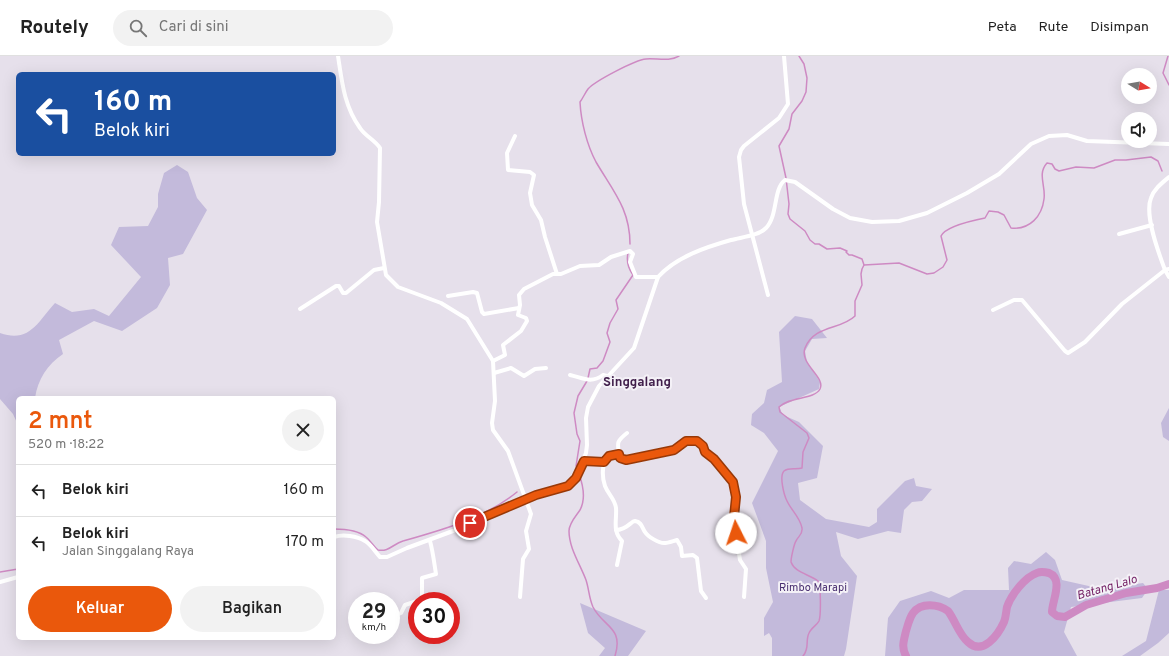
<!DOCTYPE html>
<html lang="id">
<head>
<meta charset="utf-8">
<style>
	body { margin:0; font-family:Overpass,sans-serif; background:#f2f2f2; color:#222; height:100vh; display:flex; flex-direction:column; font-size:15px; white-space:nowrap }
	* { box-sizing:border-box; margin:0 }
	p { font-size:13px; color:#767676 }
	.icon { flex:none; width:22px; height:22px; fill:none; stroke:currentColor; stroke-width:2; stroke-linecap:round; stroke-linejoin:round }
	.map { position:relative; flex:1; overflow:hidden }
	.drawer { position:absolute; left:16px; top:340px; width:320px; height:244px; display:flex; flex-direction:column; background:#fff; border-radius:6px; box-shadow:0 4px 16px #0002 }
	.drawer>* { flex:none }
	.banner { position:absolute; left:16px; top:16px; width:320px; height:84px; border-radius:6px; box-shadow:0 4px 16px #0002; background:#1a4fa0; color:#fff; overflow:hidden }
	.needle { width:26px; rotate:101deg }
	.buttons { position:absolute; left:1121px; top:12px; display:grid; gap:8px }
	.buttons a { display:grid; place-items:center; width:36px; height:36px; border-radius:50%; background:#fff; box-shadow:0 4px 16px #0002; font-size:20px }
	.speed { position:absolute; left:348px; top:536px; display:flex; gap:8px; font-size:20px; font-weight:700; text-align:center }
	.speed>* { display:grid; place-content:center; width:52px; height:52px; border-radius:50%; background:#fff; box-shadow:0 4px 16px #0002; line-height:1 }
	.speed small { font-size:10px; font-weight:400 }
	.speed .limit { border:6px solid #d22; background:#fff; color:#111 }
	.pin { position:absolute; display:grid; place-items:center; width:34px; height:34px; color:#fff; margin:-17px; border:2px solid #fff; border-radius:50%; box-shadow:0 1px 4px #0007 }
	.me { position:absolute; width:44px; margin:-22px; rotate:356deg; stroke-linejoin:round; filter:drop-shadow(0 0 3px #0008) }
	.turn { display:flex; align-items:center; gap:14px; height:84px; padding:0 12px; font-size:18px }
	.turn .icon { width:52px; height:52px; stroke-width:2.5 }
	.turn b { display:block; font-size:28px; line-height:34px }
	.round { display:grid; place-items:center; flex:none; width:42px; height:42px; border-radius:21px; background:#f2f2f2 }
	.overview { display:flex; align-items:center; justify-content:space-between; height:68px; padding:0 12px }
	h1 { font-size:24px; font-weight:600; line-height:30px; color:#ea580c }
	.button { display:flex; gap:8px; margin-top:auto; padding:8px 12px }
	.button a { flex:1; height:46px; border-radius:24px; background:#ea580c; color:#fff; font-size:16px; font-weight:600; line-height:46px; text-align:center }
	.button a+a { background:#f2f2f2; color:#222 }
	ul { padding:0; list-style:none }
	li { display:flex; align-items:center; gap:12px; height:52px; padding:0 12px; border-top:1px solid #e0e0e0 }
	li div { flex:1 }
	li b { display:block; font-size:15px }
	li em { font-style:normal }
	header { display:flex; align-items:center; gap:24px; box-sizing:border-box; height:56px; padding:0 20px; background:#fff; border-bottom:1px solid #e0e0e0 }
	header strong { font-size:19px }
	nav { display:flex; gap:22px; margin-inline-start:auto; font-size:14px }
	.search { width:280px; height:36px; background:#f2f2f2; display:flex; align-items:center; gap:10px; box-sizing:border-box; padding:0 14px; border-radius:22px; color:#767676; font-size:15px }
	.map>svg:first-child { display:block }
	.green { fill:#c3badb }
	.lines { fill:none; stroke-linecap:round; stroke-linejoin:round }
	.stream { stroke:#ce8ac3; stroke-width:1.5 }
	.river { stroke:#ce8ac3; stroke-width:8 }
	.street { stroke:#fff; stroke-width:4 }
	.route-casing { stroke:#983908; stroke-width:10 }
	.route { stroke:#ea580c; stroke-width:7 }
	.labels { text-anchor:middle; dominant-baseline:central; stroke-width:4; stroke-linejoin:round; paint-order:stroke }
	.park-label { font-size:11px; fill:#482e6f; stroke:#f4f1f7 }
	.water-label { font-size:12px; font-style:italic; fill:#731f64; stroke:#f4f1f7 }
	.quarter-label { font-size:13px; font-weight:bold; fill:#411f4b; stroke:#f4f1f7 }
</style>
</head>
<body>
<header>
<strong>Routely</strong>
<div class="search"><svg class="icon" aria-label="search" viewBox="0 0 24 24"><circle cx="10" cy="10" r="6"/><path d="M15 15l6 6"/></svg>Cari di sini</div>
<nav><a>Peta</a><a>Rute</a><a>Disimpan</a></nav>
</header>
<div class="map">
<svg width="1169" height="600" viewBox="0 0 1169 600">
	<rect width="100%" height="100%" fill="#e6e0eb"/>
	<g class="green">
		<path d="M177,109l11,7 9,26 10,12 -24,44 -15,4 2,27 -13,23 -35,23 -28,-10 -35,19 4,14c-16,11 -25,25 -28,44h-17v27l-5,-11 -13,-15v-66c30,11 39,-13 55,-30l17,9 22,-3 15,7 32,-39 -30,-32 8,-18 29,-1 10,-19v-13l6,-21z"/>
		<path d="M795,260l17,3 15,19 -15,1 -7,12 2,11 13,20 -1,7 -40,18 4,8 16,7 24,24 -6,32 -19,5 2,17 26,19 43,8 8,-5v-13l28,-28 9,-3 2,8 16,3 -10,12 -10,1 -8,8 -3,23 -13,-2 -30,8 -22,-7 5,24 16,20 -11,73 -2,7h-72v-18l-3,-5 -5,3v-18l9,-16 -7,-34v-27l-14,-38 26,-52 -14,-18 -13,-8 1,-11 12,-11 3,-13 15,-8 -3,-50z"/>
		<path d="M1169,352v33l-6,-4 -2,-14z"/>
		<path d="M1046,496l9,8 7,20 40,9 41,-6 5,6 -6,9 -71,9 -7,25 13,24h-192l3,-38 12,-17 31,-10 18,7 15,-8h45l-1,-22 6,-7 17,3z"/>
		<path d="M1159,534h10v43l-11,10 -18,13h-18l24,-15z"/>
		<path d="M580,547l66,28 -18,25h-29l6,-8 -17,-15z"/>
	</g>
	<g class="lines">
		<g class="stream">
			<path d="M799,0l5,8 3,14 -1,14 -4,9 -10,13 -3,15 -10,17 7,32 3,26 -1,10 2,5 15,12 5,9 5,4h4l8,5 13,-1 7,3 -1,1 3,3h3l10,4 2,6 -2,4 -1,5 1,11 -7,16v15c-14,14 -41,9 -50,32 -6,16 21,29 15,41 -6,11 -30,7 -41,18l1,5 27,21 2,5 -6,14 -1,16c-6,2 -13,-1 -18,3 -5,5 0,24 3,30 4,9 13,16 15,27 1,7 -4,8 -6,13 -2,3 -5,17 -5,21 4,11 18,12 27,19 3,3 3,35 1,40 -2,4 -8,7 -10,12 -4,8 1,15 -6,23"/>
			<path d="M1168,0l-5,17 6,12"/>
			<path d="M630,188c0,-35 -17,-53 -34,-82 -9,-17 -15,-40 -16,-60 3,-4 5,-9 8,-13 7,-8 47,-29 58,-30 11,-1 23,3 33,-3"/>
			<path d="M864,209l35,-2 28,11 7,-1 9,-6 4,-7 -6,-24c5,-10 34,-16 44,-18l4,-7 9,1 6,3 7,13c19,2 31,-12 33,-29 2,-13 -7,-25 3,-36l5,1 3,5 4,2 17,-4 18,1 21,-8h11l25,-3 7,4 4,10"/>
			<path d="M588,322l2,-9 7,-1 6,-7 7,-19 -3,-9 3,-10 8,-14 -2,-9 17,-25c-5,-7 -7,-13 -5,-22"/>
			<path d="M576,410l4,-25 -3,-7 -3,-21 4,-17 9,-15"/>
			<path d="M579,418c4,11 7,25 1,36 -4,6 -11,13 -11,21 0,17 11,33 17,49 3,9 3,18 7,27 10,20 31,20 22,49"/>
			<path d="M334,473c10,0 24,1 32,8 5,4 7,9 12,13 11,2 15,-6 25,-9 39,-11 82,-23 114,-49"/>
			<path d="M0,516l18,-3"/>
		</g>
		<path class="river" d="M906,600c-5,-9 -2,-16 0,-25 2,-6 3,-12 7,-18 8,-11 25,-9 35,-2 7,9 11,24 20,31 15,14 30,-7 36,-20 2,-5 2,-10 3,-15 4,-12 18,-30 30,-34 4,-2 8,-1 12,0 15,6 3,28 3,39l5,4 8,1 21,-12 40,-12 31,-5 12,-4"/>
		<g class="street">
			<path d="M338,0c4,26 6,50 22,72 5,8 15,12 20,20l-1,54 -2,20 9,53 12,12 43,16 26,16 26,42 2,40 -3,22 1,7 15,21 23,63 -5,17 3,18 -6,10 -3,38"/>
			<path d="M515,80l-8,17 1,17 22,2 4,3 -4,18 2,12 9,15 4,17 12,37"/>
			<path d="M1169,121c-7,6 -15,12 -18,21 -7,17 8,56 14,72l4,-1"/>
			<path d="M1119,178l33,-9"/>
			<path d="M768,239l-24,-91 -5,-47 2,-7 3,-4 35,-28 9,-14 -4,-48"/>
			<path d="M448,240l25,-4 4,1 5,19 2,2 35,-6"/>
			<path d="M300,253l36,-23h3l4,7h3l28,-23 10,-2"/>
			<path d="M993,254l21,-10h8l43,51 3,2 17,-11 37,-38 43,-34 4,7"/>
			<path d="M493,305l12,-6 -2,-10 18,-14 6,-10 -1,-3 -8,-3 2,-10 -1,-10 5,-6 29,-15h8l19,-8 19,-1 12,-8 19,-6 3,3 -3,8 6,15h22"/>
			<path d="M494,317l17,-5 13,8 11,-7 11,-1"/>
			<path d="M570,319c13,3 21,9 33,0l4,1"/>
			<path d="M619,398l1,4 6,2 48,-10 7,-6 10,-4 6,1 3,2 5,9 9,7 21,27 1,11 -2,25 6,38 6,9 -2,28"/>
			<path d="M584,405l20,1"/>
			<path d="M616,474c11,0 15,-9 19,-9 7,1 7,7 10,11 3,5 14,11 19,11 4,0 9,-2 13,-3l4,7 1,9 11,-1 4,3 4,33 5,7"/>
			<path d="M334,481c9,-3 23,-1 31,4 6,3 10,11 15,16h7l20,-9 54,-20 64,-29 46,-16 5,-5 10,-25 1,-8 -1,-27 2,-11 11,-21 35,-38 24,-71c18,-20 48,-30 73,-37 11,-3 27,-4 35,-12 12,-12 7,-39 19,-48l10,2 38,27 17,9 22,4 27,-1 28,-8 40,-20 32,-19 32,-30 18,-8 18,-1 20,6 82,3"/>
			<path d="M617,509l5,-24c-10,-10 -5,-21 -6,-33 -1,-9 -8,-14 -11,-22 -3,-8 -4,-26 5,-30 3,-1 6,-1 9,-2 -2,-12 -2,-13 8,-21"/>
			<path d="M0,526l18,-5"/>
			<path d="M417,545l5,-3v-20l14,-4c-2,-12 -3,-22 -6,-33"/>
			<path d="M391,561l10,-4 4,-8 12,-4"/>
		</g>
	</g>
	<g class="lines">
		<defs>
			<path id="route" d="M470,467l66,-28 32,-9 8,-8 8,-17 20,1 5,-6 10,-2 1,4 6,2 48,-10 12,-9h11l6,5 2,6 9,7 19,23 3,15 -2,20 2,16"/>
		</defs>
		<use href="#route" class="route-casing"/>
		<use href="#route" class="route"/>
	</g>
	<g class="labels">
		<g class="park-label">
			<text x="813" y="532">Rimbo Marapi</text>
		</g>
		<g class="water-label">
			<text transform="translate(1107 532) rotate(-16)">Batang Lalo</text>
		</g>
		<g class="quarter-label">
			<text x="637" y="327">Singgalang</text>
		</g>
	</g>
</svg>
<div class="buttons">
<a><svg class="needle" viewBox="-14 -14 28 28"><path d="M0-13l5 13h-10z" fill="#e53935"/><path d="M0 13l5-13h-10z" fill="#767676"/></svg></a>
<a><svg class="icon" aria-label="sound" viewBox="0 0 24 24"><path d="M4 9h4l5-4v14l-5-4H4zM17 9q2 3 0 6"/></svg></a>
</div>
<div class="speed"><div>29<small>km/h</small></div><div class="limit">30</div></div>
<div class="pin" style="left:470px;top:467px;background:#d93025"><svg class="icon" aria-label="arrive" viewBox="0 0 24 24"><path d="M6 21V4h12l-3 4 3 4H6"/></svg></div>
<svg class="me" style="left:736px;top:477px" viewBox="-20 -20 40 40"><circle r="19" fill="#fff"/><path d="M0-13L10 11 0 6-10 11z" fill="#ea580c"/></svg>
<div class="banner">
<div class="turn"><svg class="icon" aria-label="left" viewBox="0 0 24 24"><path d="M17 20v-9H6M10 6l-5 5 5 5"/></svg><div><b>160 m</b>Belok kiri</div></div>
</div>
<section class="drawer">
<div class="overview"><div><h1>2 mnt</h1><p>520 m · 18:22</p></div><a class="round"><svg class="icon" aria-label="close" viewBox="0 0 24 24"><path d="M6 6l12 12M18 6L6 18"/></svg></a></div>
<ul>
<li><svg class="icon" aria-label="left" viewBox="0 0 24 24"><path d="M17 20v-9H6M10 6l-5 5 5 5"/></svg><div><b>Belok kiri</b></div><em>160 m</em></li>
<li><svg class="icon" aria-label="left" viewBox="0 0 24 24"><path d="M17 20v-9H6M10 6l-5 5 5 5"/></svg><div><b>Belok kiri</b><p>Jalan Singgalang Raya</p></div><em>170 m</em></li>
</ul>
<div class="button"><a>Keluar</a><a>Bagikan</a></div>
</section>
</div>
</body>
</html>
